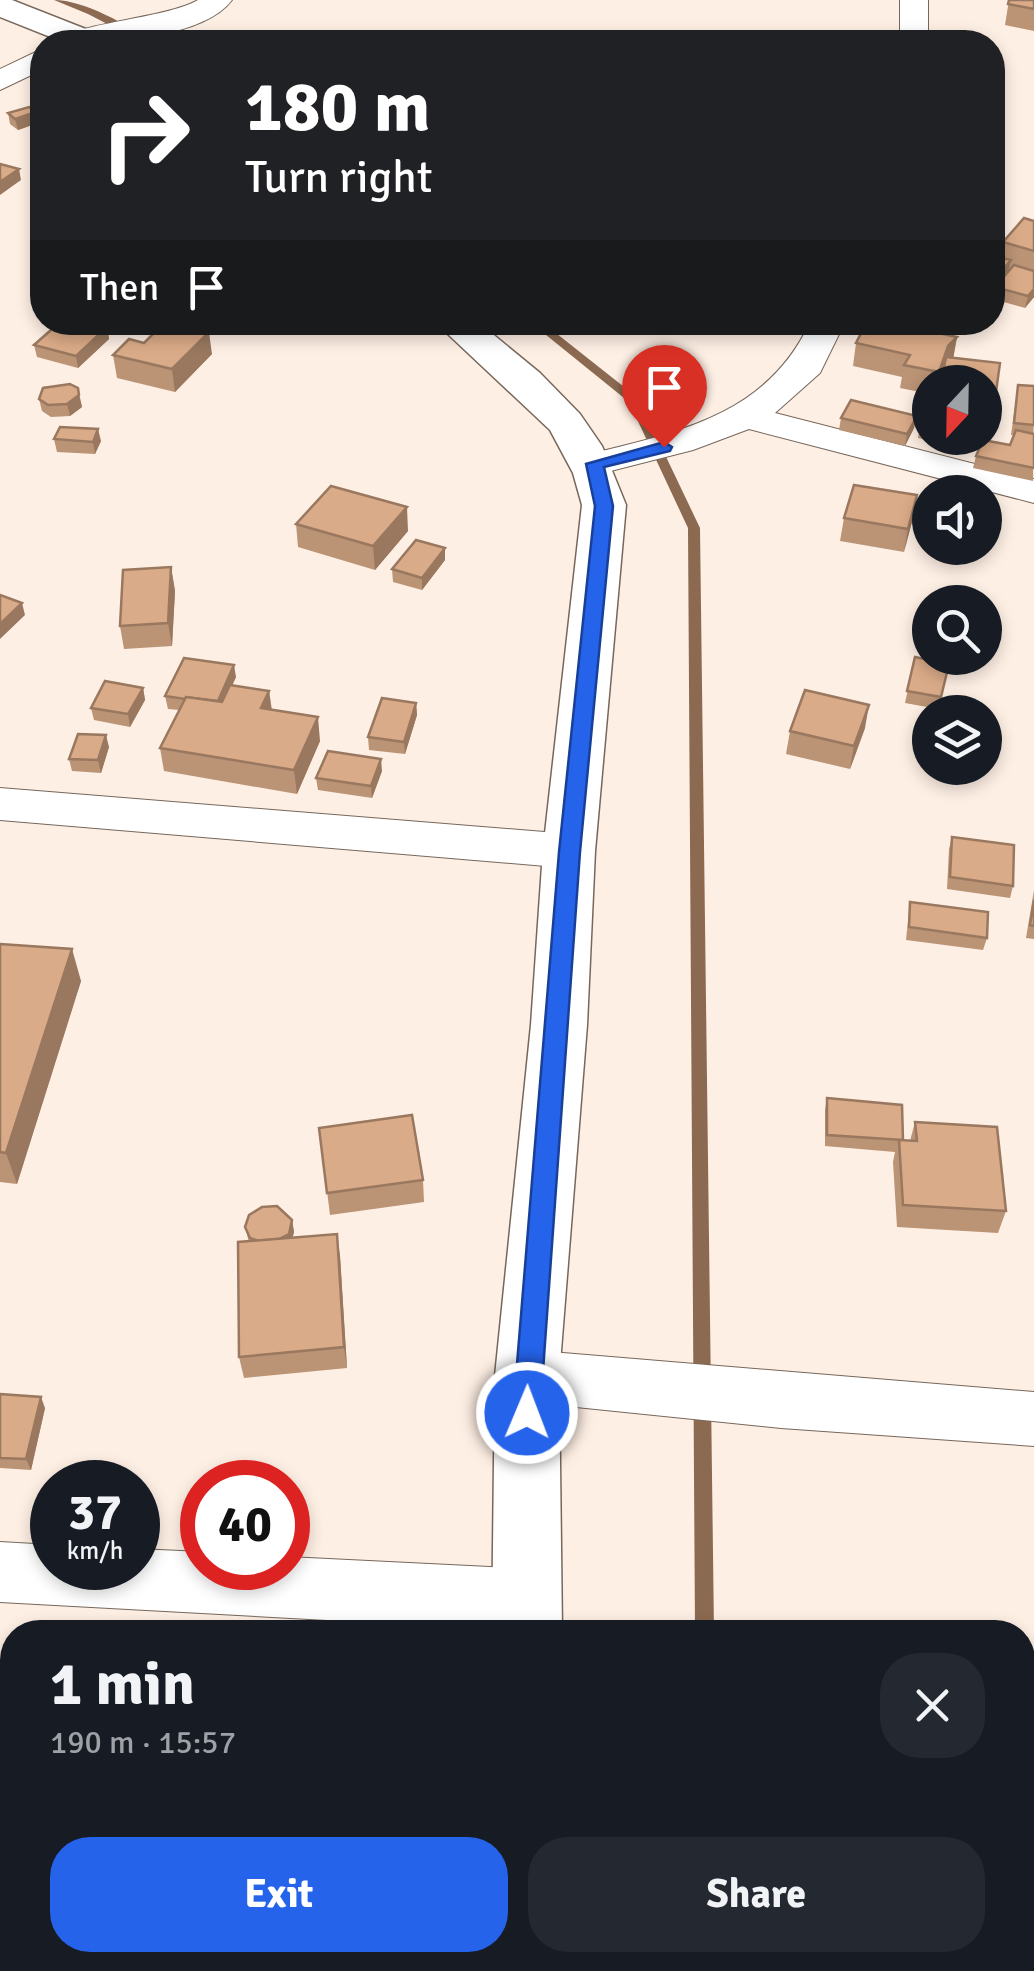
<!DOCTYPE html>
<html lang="en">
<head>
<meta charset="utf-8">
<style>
	body { margin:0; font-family:Signika,sans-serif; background:#242831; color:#f1f3f6; height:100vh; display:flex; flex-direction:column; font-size:38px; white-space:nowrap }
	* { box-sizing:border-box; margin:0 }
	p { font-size:32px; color:#9ea1a6 }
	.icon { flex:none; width:55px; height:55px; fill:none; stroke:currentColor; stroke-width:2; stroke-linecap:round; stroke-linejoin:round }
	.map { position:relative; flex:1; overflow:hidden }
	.panel { position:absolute; left:0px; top:1620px; width:1035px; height:352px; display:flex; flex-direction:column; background:#171b24; border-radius:40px 40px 0 0; box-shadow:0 5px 15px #0003 }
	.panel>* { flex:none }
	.banner { position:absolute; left:30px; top:30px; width:975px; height:305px; border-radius:40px; box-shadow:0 5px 15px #0003; background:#202124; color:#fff; overflow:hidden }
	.needle { width:65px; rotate:202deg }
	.fabs { position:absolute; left:912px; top:365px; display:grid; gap:20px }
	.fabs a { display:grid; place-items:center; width:90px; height:90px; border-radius:50%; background:#171b24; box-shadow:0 5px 15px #0003; font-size:50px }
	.speed { position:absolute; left:30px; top:1460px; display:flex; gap:20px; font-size:50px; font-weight:700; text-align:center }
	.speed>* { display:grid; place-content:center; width:130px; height:130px; border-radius:50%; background:#171b24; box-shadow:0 5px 15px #0003; line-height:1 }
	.speed small { font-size:25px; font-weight:400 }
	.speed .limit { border:15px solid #d22; background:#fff; color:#111 }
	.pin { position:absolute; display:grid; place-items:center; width:85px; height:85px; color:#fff; margin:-102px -42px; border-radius:50% 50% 50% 0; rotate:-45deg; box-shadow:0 0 10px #0007 }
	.pin .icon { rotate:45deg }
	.me { position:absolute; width:110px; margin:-55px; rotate:1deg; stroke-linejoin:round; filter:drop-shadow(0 0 8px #0008) }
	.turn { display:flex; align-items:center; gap:35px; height:210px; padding:0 50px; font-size:45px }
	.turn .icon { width:130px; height:130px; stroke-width:2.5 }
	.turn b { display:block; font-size:70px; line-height:85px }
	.then { display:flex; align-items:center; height:95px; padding:0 50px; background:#0003; gap:20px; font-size:38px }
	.round { display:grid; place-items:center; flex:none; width:105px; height:105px; border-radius:40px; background:#242831 }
	.headline { display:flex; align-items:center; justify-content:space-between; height:170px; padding:0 50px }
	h1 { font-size:60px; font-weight:700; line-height:75px }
	.primary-button { display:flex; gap:20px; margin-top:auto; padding:20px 50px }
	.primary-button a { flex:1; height:115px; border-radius:40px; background:#2563eb; color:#fff; font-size:40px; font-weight:700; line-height:115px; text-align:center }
	.primary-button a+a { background:#242831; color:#f1f3f6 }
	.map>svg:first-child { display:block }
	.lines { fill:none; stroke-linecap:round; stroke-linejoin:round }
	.stream { fill:#8c6a51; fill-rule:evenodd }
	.minor-casing { stroke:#77675b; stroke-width:2 }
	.tertiary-casing { stroke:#77675b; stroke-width:3 }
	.minor { fill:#fff; fill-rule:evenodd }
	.tertiary { fill:#fff; fill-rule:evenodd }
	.wall { fill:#bb9375 }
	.shaded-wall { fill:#99785f }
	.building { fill:#daab88; stroke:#99785f; stroke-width:2.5 }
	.route { fill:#2563eb; stroke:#184099; stroke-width:2.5 }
</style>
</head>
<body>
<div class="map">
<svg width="1034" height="1971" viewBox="0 0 1034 1971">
	<rect width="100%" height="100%" fill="#feefe4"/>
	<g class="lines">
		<g class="stream">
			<path d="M54,0c30,0 74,25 98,42h-10l-54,-28z"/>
			<path d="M530,322h12l96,76 62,130 14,1104h-19l-7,-1104 -59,-126z"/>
			<path d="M715,1960h22l1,11h-22z"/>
		</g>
		<defs>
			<g id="minor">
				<path d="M198,0h34c-29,39 -131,45 -175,42 14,-19 108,-23 141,-42z"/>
				<rect x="900" y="0" width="28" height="42"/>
				<path d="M42,49v21l-42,20v-21z"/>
				<path d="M810,322h35l-25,51 -45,40 259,66v24l-285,-74 -56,21 -98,25 -14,-3 -5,-8 5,-8c93,-23 186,-39 229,-134z"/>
				<path d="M0,788l569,46 17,5 6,12 -6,12 -17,5 -569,-48z"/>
				<path d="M527,1350l507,42v54l-253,-18 -254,-26 -21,-8 -8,-18 8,-18z"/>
				<path d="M0,1542l52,3v23h86v-19l64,3v16h86v-11l240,12 23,9 9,22 -9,22 -23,9 -528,-29z"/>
			</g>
			<g id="tertiary">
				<path d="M0,0h12l89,35 5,7h-43l-63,-25z"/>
				<path d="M435,322h43l62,51 40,41 22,32 24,59 -31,346 -8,174 -28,351 3,256h-70l3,-256 36,-351 12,-174 39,-346 -9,-32 -23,-43z"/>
				<path d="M485,1960h80l-1,11h-80z"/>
			</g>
		</defs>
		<use href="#minor" class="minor-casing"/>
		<use href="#tertiary" class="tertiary-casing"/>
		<use href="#minor" class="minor"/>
		<use href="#tertiary" class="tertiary"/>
	</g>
	<g class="wall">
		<path d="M1009,0h25v31l-29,-6z"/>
		<path d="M8,113l30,10 -20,7 -8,-6z"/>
		<path d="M1034,221v76l-9,11 -32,-9 2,-12 6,-7 -7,-2 -2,5v-27l7,2 4,-16z"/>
		<path d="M723,322h23v9l-19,3 -5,-6z"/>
		<path d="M867,322h21l69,15 -4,20 47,6 -7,41 -8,-1v-21h-44l3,-14 -5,14h-9v12l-30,-6 2,-11 -49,-11 3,-23z"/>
		<path d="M107,327l2,12 -31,29 -41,-11 -3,-12z"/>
		<path d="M144,343l68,11 -37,38 -58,-14 -4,-23z"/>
		<path d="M1018,385l16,1 -1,95 -60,-13 3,-12 34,-11 4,-10h-3z"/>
		<path d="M78,388l4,19 -12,9 -19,1 -9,-6 -3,-12z"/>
		<path d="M930,402v36h48l-5,12 -55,-12 2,-12z"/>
		<path d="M917,416l-3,12 -9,18 -66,-16 2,-12z"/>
		<path d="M54,439l47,2 -6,13 -38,-2z"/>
		<path d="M844,518h69l-9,34 -64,-11z"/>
		<path d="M296,524l112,7 -33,39 -77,-23z"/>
		<path d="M445,560l-23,30 -29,-8 -1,-13z"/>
		<path d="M171,567l4,24 -3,55 -48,3 -4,-23z"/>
		<path d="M915,657l34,7 -11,45 -33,-6z"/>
		<path d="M236,677l-4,8 37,6 3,19 48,31 -23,53 -133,-23 -4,-23 20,-38 -12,-1 -3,-13z"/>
		<path d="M143,688l2,12 -15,27 -36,-7 -3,-12z"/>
		<path d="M416,703l1,12 -12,39 -36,-4 -1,-13z"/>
		<path d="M865,728l-15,41 -64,-15 4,-23z"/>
		<path d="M109,747l-8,26 -29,-2 -3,-12z"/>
		<path d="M382,771l-10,27 -54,-8 -2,-12z"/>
		<path d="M952,837l61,49 -3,12 -63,-9 2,-40z"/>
		<path d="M1034,890v49l-8,-1z"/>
		<path d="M910,902l77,36 -4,12 -77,-10z"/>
		<path d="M0,944l81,37 -64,203 -17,-2z"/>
		<path d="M827,1098l76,42 7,1 5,-19 91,89 -8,22 -101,-6 -4,-65 2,-10 -70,-6v-36z"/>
		<path d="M319,1128l104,52 1,22 -94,13z"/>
		<path d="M292,1220l2,12 -2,6 48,18 7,112 -103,10 -5,-21 10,-115 -4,-15z"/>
		<path d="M0,1394l45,14 -14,62 -31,-2z"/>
	</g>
	<g class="shaded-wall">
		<path d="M36,112l2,11 -20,7 -3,-11z"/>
		<path d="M19,169l2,11 -21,15v-13z"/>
		<path d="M1011,260l-3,12 -6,8 2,-12z"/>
		<path d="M1034,289v8l-9,11 3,-12z"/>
		<path d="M728,322h18v9l-19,3z"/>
		<path d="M107,327l2,12 -31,29 -2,-12z"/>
		<path d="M209,332l3,22 -37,38 -3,-23z"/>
		<path d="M957,337l-4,23 -9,8 -5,14h-2l2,-10 9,-26z"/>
		<path d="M79,395l3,12 -12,9 -3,-12z"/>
		<path d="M917,416l-3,12 -9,18 2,-12z"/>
		<path d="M98,429l3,12 -6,13 -2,-12z"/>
		<path d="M917,495l-4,23 -9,34 4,-23z"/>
		<path d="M407,507l1,24 -33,39 -2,-24z"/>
		<path d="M445,548v12l-23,30v-12z"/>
		<path d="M171,567l4,24 -3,55 -4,-23z"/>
		<path d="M22,603l3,12 -25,24v-15z"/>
		<path d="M234,665l2,12 -17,38 -2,-12z"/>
		<path d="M143,688l2,12 -15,27 -2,-13z"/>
		<path d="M269,691l3,23 -11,-6z"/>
		<path d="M416,703l1,12 -12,39 -1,-12z"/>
		<path d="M869,705l-4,23 -15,41 4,-23z"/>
		<path d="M318,717l2,24 -23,53 -3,-24z"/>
		<path d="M106,735l3,12 -8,26 -3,-13z"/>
		<path d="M381,759l1,12 -10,27 -1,-12z"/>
		<path d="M72,949l9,32 -64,203 -11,-31z"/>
		<path d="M292,1220l2,12 -3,13 -19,11z"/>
		<path d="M337,1234l3,22 7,112 -3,-21z"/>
		<path d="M41,1397l4,11 -14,62 -5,-11z"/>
	</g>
	<g class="building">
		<path d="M1009,0h25v9l-26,-5z"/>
		<path d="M307,34l31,4 -4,4h-34z"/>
		<path d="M29,107l7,5 -21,7 -7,-6z"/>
		<path d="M0,164l19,5 -19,13z"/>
		<path d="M1024,218l10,3v30l-31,-9z"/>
		<path d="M992,256l19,4 -7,8 -12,-3z"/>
		<path d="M1014,265l20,6v18l-6,7 -33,-9z"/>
		<path d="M60,322h29l18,5 -31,29 -42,-11z"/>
		<path d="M165,322l44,10 -37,37 -59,-14 16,-16 15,4z"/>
		<path d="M867,322h21l69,15 -9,9 -9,26 -35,-7 6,-10 -54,-12z"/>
		<path d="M946,357l54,6 -4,29 -11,-1v-9h-13l1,-5 -30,-4z"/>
		<path d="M70,384l8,4 1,7 -12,9 -19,1 -9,-6 4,-11z"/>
		<path d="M1018,385l16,1v39l-20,-2z"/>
		<path d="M851,400l66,16 -10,18 -66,-16z"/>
		<path d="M930,402v26l-10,-2z"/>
		<path d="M60,427l38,2 -5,13 -39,-3z"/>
		<path d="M1016,430l18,4v34l-58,-12 7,-16 27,5z"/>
		<path d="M854,485l63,10 -9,34 -64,-11z"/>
		<path d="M331,486l76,21 -34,39 -77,-22z"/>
		<path d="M416,540l29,8 -23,30 -30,-9z"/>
		<path d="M171,567l-3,56 -48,3 3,-56z"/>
		<path d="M0,595l22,8 -22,21z"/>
		<path d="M915,657l34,7 -8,33 -34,-6z"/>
		<path d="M184,658l50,7 -16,36 -32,-4 -1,2 -20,-3z"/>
		<path d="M105,681l38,7 -15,26 -37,-6z"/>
		<path d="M230,685l39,6 -8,17 57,9 -24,53 -134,-22 26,-51 36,5z"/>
		<path d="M805,690l64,15 -15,41 -64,-15z"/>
		<path d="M382,698l34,5 -12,39 -36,-5z"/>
		<path d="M78,734l28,1 -8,25 -29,-1z"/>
		<path d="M328,751l53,8 -10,27 -55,-8z"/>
		<path d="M952,837l62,8 -1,41 -63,-9z"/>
		<path d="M1034,900v26l-4,-1z"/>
		<path d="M910,902l78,10 -1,26 -78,-11z"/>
		<path d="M0,944l72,5 -66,204 -6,-1z"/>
		<path d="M827,1098l75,7 1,35 -76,-5z"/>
		<path d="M412,1115l11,65 -96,13 -8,-65z"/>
		<path d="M915,1122l82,5 9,84 -103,-6 -4,-65 18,1z"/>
		<path d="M277,1206l15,14 -3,14 -10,5 -20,2 -9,-3 -5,-11 4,-12 13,-8z"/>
		<path d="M337,1234l7,113 -105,10 -1,-115z"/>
		<path d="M0,1394l41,3 -15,62 -26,-1z"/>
	</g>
	<path class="route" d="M664,442l8,5 -2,4 -66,16 9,39 -33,346 -40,561 -4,9 -9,3 -10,-3 -4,-9 46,-561 36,-346 -9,-42z"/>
</svg>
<div class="fabs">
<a><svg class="needle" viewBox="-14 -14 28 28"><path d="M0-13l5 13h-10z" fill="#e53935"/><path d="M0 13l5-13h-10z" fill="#9ea1a6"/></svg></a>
<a><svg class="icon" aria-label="sound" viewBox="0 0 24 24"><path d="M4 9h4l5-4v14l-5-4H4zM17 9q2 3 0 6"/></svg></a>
<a><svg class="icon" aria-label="search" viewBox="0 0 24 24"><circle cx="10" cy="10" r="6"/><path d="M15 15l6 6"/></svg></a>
<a><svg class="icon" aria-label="layers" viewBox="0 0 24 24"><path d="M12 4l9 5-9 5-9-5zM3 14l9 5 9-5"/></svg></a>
</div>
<div class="speed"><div>37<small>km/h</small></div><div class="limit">40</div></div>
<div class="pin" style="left:664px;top:447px;background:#d93025"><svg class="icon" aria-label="arrive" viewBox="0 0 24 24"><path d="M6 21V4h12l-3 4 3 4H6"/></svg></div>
<svg class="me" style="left:527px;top:1413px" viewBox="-20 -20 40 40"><circle r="17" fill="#2563eb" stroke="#fff" stroke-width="3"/><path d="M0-11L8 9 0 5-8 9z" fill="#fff"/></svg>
<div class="banner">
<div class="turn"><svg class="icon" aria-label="right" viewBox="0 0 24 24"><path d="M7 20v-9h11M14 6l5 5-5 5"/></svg><div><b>180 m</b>Turn right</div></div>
<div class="then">Then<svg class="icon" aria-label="arrive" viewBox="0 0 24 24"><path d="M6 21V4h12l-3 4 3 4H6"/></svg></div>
</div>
<section class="panel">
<div class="headline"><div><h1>1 min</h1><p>190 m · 15:57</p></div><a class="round"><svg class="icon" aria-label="close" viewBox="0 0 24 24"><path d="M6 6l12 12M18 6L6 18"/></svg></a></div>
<div class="primary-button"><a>Exit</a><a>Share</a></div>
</section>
</div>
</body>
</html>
